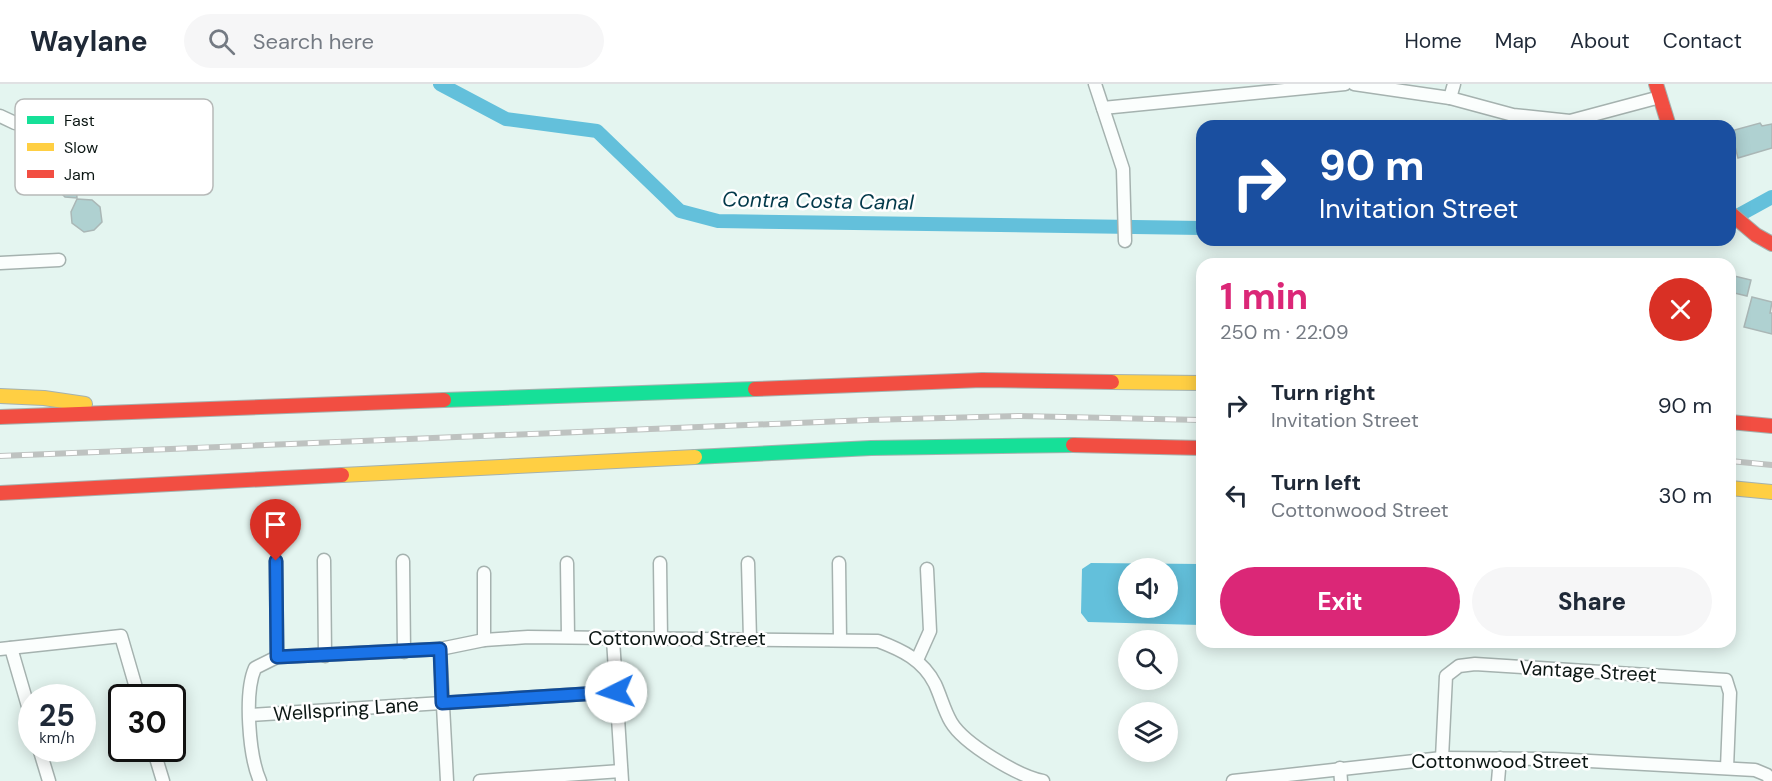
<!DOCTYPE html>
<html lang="en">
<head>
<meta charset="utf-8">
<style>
	body { margin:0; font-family:"DM Sans",sans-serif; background:#f6f6f7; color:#1f2937; height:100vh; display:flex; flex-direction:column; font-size:22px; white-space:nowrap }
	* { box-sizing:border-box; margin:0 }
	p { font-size:20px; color:#747a83 }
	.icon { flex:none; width:33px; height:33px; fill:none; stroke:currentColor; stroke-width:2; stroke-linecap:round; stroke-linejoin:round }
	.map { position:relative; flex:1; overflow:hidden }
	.sheet { position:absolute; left:1196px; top:174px; width:540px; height:390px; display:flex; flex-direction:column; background:#fff; border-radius:18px; box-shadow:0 3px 15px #0003 }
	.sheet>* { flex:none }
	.banner { position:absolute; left:1196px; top:36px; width:540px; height:126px; border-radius:18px; box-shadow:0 3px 15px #0003; background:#1a4fa0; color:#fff; overflow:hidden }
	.fabs { position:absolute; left:1118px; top:474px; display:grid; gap:12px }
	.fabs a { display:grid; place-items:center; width:60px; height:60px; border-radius:50%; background:#fff; box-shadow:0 3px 15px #0003; font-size:30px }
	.speed { position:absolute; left:18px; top:600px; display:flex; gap:12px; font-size:30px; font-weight:700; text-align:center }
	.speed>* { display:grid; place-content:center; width:78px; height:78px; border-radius:50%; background:#fff; box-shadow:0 3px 15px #0003; line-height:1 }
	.speed small { font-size:15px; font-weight:400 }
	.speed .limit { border:3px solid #111; border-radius:9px; background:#fff; color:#111 }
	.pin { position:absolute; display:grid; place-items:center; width:51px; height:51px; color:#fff; margin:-62px -26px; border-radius:50% 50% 50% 0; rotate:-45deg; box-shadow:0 0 6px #0007 }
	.pin .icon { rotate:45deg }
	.me { position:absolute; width:66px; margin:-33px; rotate:266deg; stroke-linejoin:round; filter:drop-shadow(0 0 4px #0008) }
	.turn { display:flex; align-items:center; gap:21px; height:126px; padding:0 24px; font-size:27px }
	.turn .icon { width:78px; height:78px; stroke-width:2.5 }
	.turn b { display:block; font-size:42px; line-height:51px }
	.round { display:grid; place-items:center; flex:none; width:63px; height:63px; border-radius:32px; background:#f6f6f7 }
	.overview { display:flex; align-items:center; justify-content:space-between; height:102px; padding:0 24px }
	h1 { font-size:36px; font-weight:800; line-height:45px; color:#db2777 }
	.button { display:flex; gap:12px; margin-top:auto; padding:12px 24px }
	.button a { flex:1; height:69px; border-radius:36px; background:#db2777; color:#fff; font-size:24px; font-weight:800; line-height:69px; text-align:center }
	.button a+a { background:#f6f6f7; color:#1f2937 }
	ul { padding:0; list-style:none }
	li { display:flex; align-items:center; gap:18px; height:90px; padding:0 24px }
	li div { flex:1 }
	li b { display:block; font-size:22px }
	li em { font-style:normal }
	header { display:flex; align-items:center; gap:36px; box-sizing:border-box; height:84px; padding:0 30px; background:#fff; border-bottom:2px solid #e0e1e3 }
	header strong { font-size:28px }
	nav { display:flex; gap:33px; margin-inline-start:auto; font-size:21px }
	.search { width:420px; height:54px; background:#f6f6f7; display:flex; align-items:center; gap:15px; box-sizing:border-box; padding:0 21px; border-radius:33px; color:#747a83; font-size:22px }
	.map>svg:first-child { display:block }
	.water { fill:#63c0db; fill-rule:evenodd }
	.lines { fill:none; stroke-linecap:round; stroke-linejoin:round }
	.canal { stroke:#63c0db; stroke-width:14 }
	.building { fill:#afd1d1; stroke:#aab7b6; stroke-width:1.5 }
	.street-casing { stroke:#a5b2af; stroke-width:15 }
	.fast-casing { stroke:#a5b2af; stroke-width:16 }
	.slow-casing { stroke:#a5b2af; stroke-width:16 }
	.jam-casing { stroke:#a5b2af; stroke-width:16 }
	.street { stroke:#fbfefd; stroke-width:12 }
	.fast { stroke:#16e098; stroke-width:14 }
	.slow { stroke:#ffcf43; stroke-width:14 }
	.jam { stroke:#f24e42; stroke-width:14 }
	.rail-casing { stroke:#bec2c0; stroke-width:6 }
	.rail { stroke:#fff; stroke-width:4; stroke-dasharray:11; stroke-linecap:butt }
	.route-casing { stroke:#114b97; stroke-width:15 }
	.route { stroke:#1a73e8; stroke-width:10 }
	.labels { text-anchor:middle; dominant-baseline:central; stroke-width:5; stroke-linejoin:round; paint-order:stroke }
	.street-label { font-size:20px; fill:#0c1714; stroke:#fff }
	.water-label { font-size:21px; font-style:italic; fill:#02394a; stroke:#fff }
	.key { fill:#fff; stroke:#b6b9b8; stroke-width:1.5 }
	.key-label { font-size:16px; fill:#0c1714 }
</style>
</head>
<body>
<header>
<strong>Waylane</strong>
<div class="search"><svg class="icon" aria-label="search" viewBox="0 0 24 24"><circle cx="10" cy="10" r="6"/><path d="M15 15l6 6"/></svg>Search here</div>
<nav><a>Home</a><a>Map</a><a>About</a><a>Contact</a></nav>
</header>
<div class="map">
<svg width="1772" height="697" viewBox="0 0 1772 697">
	<rect width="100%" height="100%" fill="#e4f5f0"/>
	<path class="water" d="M1091,479l110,1v61l-113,-3 -7,-9 1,-44zM1128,484h39v40h-39z"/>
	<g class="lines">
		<g class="canal">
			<path d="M440,0l66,35 91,12 83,80 38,10 484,7"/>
			<path d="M1730,136l42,-23"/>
		</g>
	</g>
	<g class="building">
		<path d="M1760,39l2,3 10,-2v24l-34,10 -7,-27z"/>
		<path d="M69,95l7,5 1,14 -12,-1 -6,-6 2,-9z"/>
		<path d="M77,115l15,1 8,7 2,15 -8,8 -10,2 -12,-9 -1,-11z"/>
		<path d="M1730,191l21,5 -4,16 -17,-4z"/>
		<path d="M1752,213l20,5 -2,11h2v21l-28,-7z"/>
	</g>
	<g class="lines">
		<defs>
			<g id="street">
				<path d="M1095,0l28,85 2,72"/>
				<path d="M1354,0l96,14 63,17 57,6 90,-24"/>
				<path d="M1450,14l4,-14"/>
				<path d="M1103,24l242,-24"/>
				<path d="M0,32l15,7"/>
				<path d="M0,179l59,-3"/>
				<path d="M324,476l1,96"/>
				<path d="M276,477l1,96"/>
				<path d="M403,477l1,91"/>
				<path d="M567,479l1,74"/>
				<path d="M660,479l1,76"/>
				<path d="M748,479l2,76"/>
				<path d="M839,479l1,76"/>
				<path d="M484,489v67"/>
				<path d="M613,555l9,142"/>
				<path d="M11,564l21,72"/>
				<path d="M0,565l121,-13 18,62"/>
				<path d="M440,565l7,132"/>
				<path d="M917,576l13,-29 -3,-62"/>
				<path d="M250,631l366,-23"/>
				<path d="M39,664l10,33"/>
				<path d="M153,664l10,33"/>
				<path d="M1442,674l4,-82 13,-10 16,-2 251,16 4,13 -3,75"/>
				<path d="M1340,684l1,13"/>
				<path d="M260,697c-11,-25 -16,-88 -5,-113l22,-11 163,-8 44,-9 44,-3 350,4c24,9 45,19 57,43 6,13 9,26 16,38 13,22 67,54 92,59"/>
				<path d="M480,697l141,-10"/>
				<path d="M1233,697l209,-23 111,1 202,11 12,5 4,6"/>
				<path d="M1498,697l2,-23"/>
			</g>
			<g id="fast">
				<path d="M444,316l311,-11"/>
				<path d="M695,373l176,-9 202,-3"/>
			</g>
			<g id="slow">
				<path d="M1112,298l90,1"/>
				<path d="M0,312l44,2 41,6"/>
				<path d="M342,391l353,-18"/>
				<path d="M1730,404l42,4"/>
			</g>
			<g id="jam">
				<path d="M1656,0l13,42"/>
				<path d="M1730,129l26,22 16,9"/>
				<path d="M755,305l227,-9 130,2"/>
				<path d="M0,333l444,-17"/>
				<path d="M1730,338l42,4"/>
				<path d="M1073,361l129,3"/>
				<path d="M0,409l342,-18"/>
			</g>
		</defs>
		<use href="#street" class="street-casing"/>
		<use href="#fast" class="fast-casing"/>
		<use href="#slow" class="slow-casing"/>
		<use href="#jam" class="jam-casing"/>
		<use href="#street" class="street"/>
		<use href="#fast" class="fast"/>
		<use href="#slow" class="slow"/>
		<use href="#jam" class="jam"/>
		<defs>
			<g id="rail">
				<path d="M0,372l868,-36 151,-4 183,4"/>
				<path d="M1730,377l42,4"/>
			</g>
		</defs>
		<use href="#rail" class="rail-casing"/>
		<use href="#rail" class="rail"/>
	</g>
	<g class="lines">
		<defs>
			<path id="route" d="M276,477l1,96 163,-8 2,54 174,-11"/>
		</defs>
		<use href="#route" class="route-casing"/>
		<use href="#route" class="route"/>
	</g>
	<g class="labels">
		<g class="street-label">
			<text x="677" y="554">Cottonwood Street</text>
			<text transform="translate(1588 587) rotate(3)">Vantage Street</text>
			<text transform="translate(346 625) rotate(-4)">Wellspring Lane</text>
			<text x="1500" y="677">Cottonwood Street</text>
		</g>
		<g class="water-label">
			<text transform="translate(818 117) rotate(1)">Contra Costa Canal</text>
		</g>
	</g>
	<rect x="15" y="15" width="198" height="96" rx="9" class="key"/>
	<rect x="27" y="32" width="27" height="8" fill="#16e098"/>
	<rect x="27" y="59" width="27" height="8" fill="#ffcf43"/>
	<rect x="27" y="86" width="27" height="8" fill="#f24e42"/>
	<g class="key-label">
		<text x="64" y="42">Fast</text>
		<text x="64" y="69">Slow</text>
		<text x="64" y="96">Jam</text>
	</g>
</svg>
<div class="fabs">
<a><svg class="icon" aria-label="sound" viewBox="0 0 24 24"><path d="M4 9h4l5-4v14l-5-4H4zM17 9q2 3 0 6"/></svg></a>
<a><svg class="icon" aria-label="search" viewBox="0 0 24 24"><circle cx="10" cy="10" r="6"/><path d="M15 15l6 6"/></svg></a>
<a><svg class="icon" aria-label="layers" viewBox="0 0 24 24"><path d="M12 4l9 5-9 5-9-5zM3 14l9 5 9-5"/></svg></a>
</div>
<div class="speed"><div>25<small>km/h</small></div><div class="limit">30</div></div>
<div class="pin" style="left:276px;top:477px;background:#d93025"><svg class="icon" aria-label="arrive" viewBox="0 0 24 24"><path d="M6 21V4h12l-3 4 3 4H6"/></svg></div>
<svg class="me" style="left:616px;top:608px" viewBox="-20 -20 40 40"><circle r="19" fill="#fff"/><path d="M0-13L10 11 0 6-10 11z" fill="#1a73e8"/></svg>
<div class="banner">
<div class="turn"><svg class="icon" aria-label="right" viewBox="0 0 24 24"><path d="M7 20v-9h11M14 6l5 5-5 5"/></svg><div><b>90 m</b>Invitation Street</div></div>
</div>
<section class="sheet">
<div class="overview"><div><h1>1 min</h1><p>250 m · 22:09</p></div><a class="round" style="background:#d93025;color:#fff"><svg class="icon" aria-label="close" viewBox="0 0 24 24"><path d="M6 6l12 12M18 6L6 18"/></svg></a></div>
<ul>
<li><svg class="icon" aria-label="right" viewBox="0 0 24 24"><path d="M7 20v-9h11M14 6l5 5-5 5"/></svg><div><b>Turn right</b><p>Invitation Street</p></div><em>90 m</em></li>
<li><svg class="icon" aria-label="left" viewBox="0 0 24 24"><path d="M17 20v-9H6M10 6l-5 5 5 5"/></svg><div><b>Turn left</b><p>Cottonwood Street</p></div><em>30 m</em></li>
</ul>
<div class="button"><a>Exit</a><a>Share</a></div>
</section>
</div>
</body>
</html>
